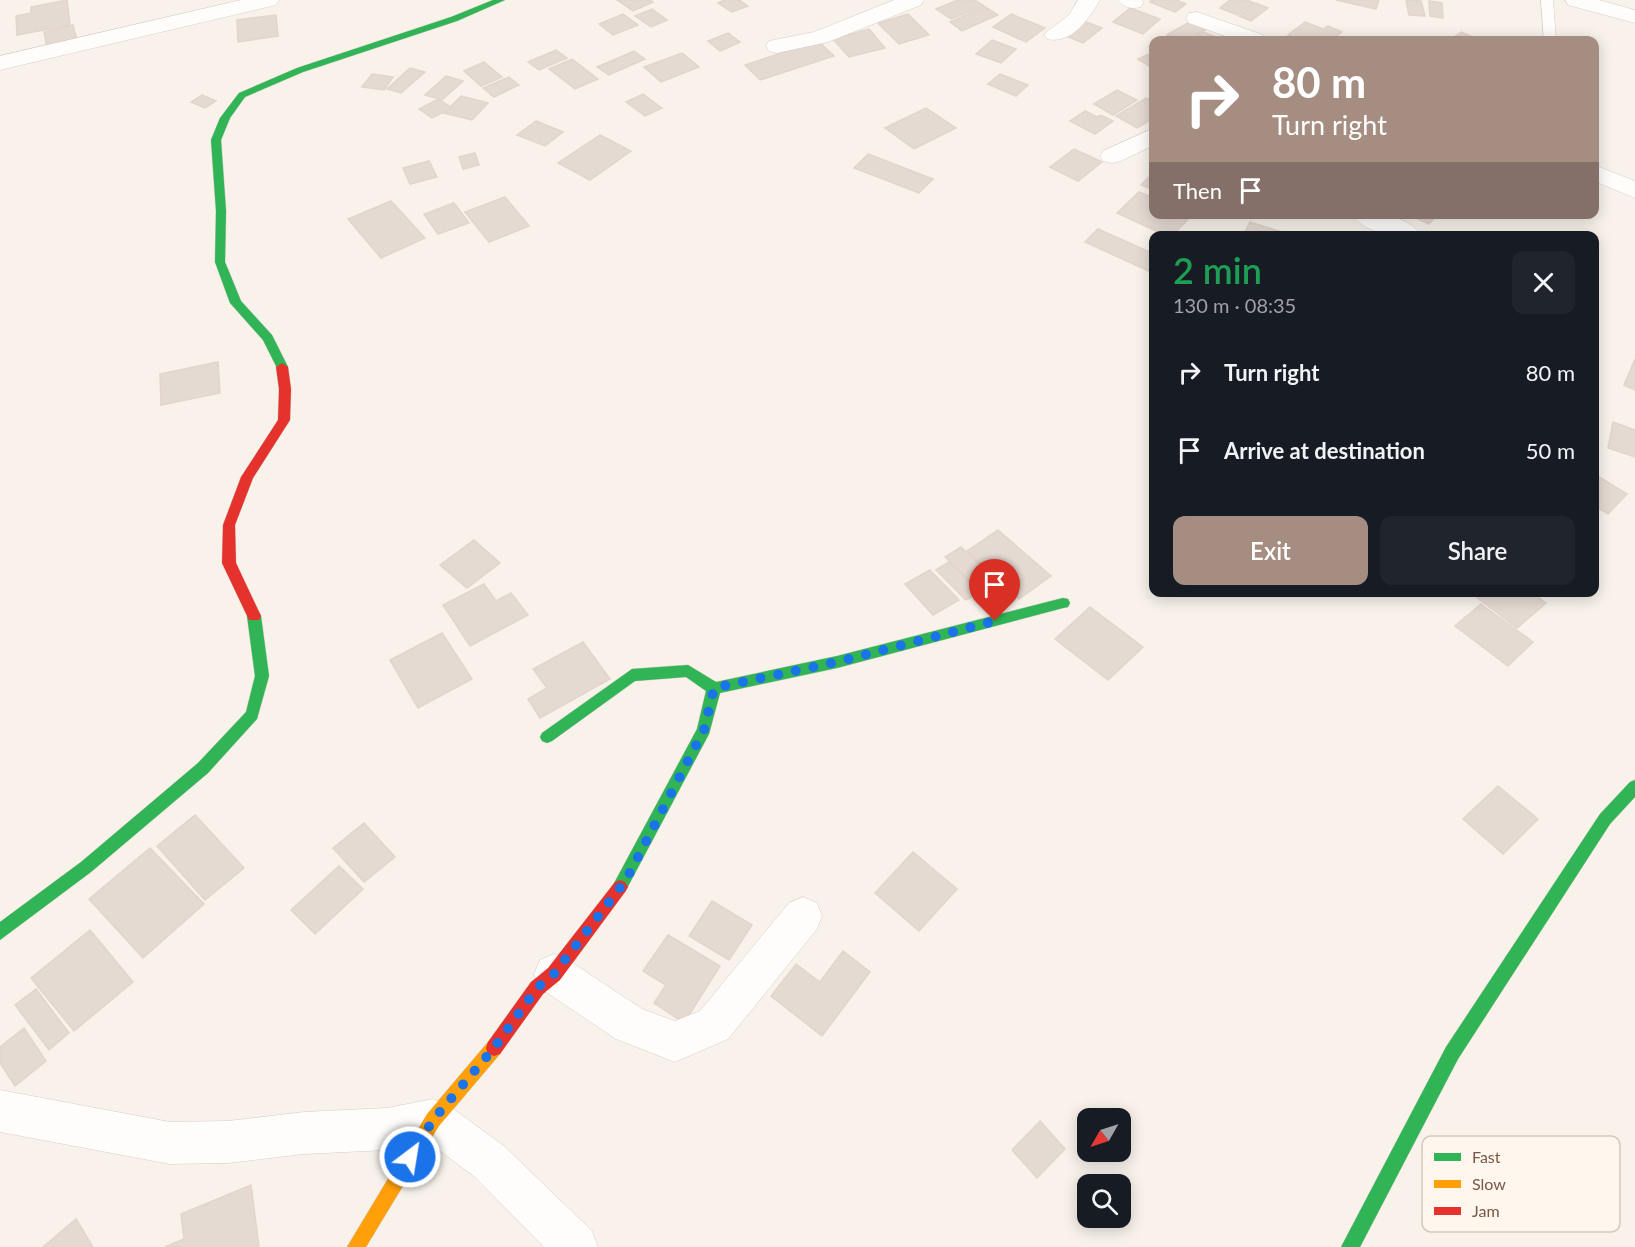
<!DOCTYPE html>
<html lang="en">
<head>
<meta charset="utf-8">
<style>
	body { margin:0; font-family:Lato,sans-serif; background:#20242c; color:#f1f3f6; height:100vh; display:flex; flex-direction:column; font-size:22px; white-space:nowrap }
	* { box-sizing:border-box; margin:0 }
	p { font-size:20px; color:#9ea1a6 }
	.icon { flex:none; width:33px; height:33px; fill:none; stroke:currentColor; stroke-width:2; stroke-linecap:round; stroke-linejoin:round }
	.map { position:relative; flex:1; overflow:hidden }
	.details { position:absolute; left:1149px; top:231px; width:450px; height:366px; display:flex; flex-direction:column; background:#171b24; border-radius:12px; box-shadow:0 3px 15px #0003 }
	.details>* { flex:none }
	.guide { position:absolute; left:1149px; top:36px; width:450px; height:183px; border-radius:12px; box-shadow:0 3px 15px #0003; background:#a58d82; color:#fff; overflow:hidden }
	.needle { width:39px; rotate:231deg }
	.buttons { position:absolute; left:1077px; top:1108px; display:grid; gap:12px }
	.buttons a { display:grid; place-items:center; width:54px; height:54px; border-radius:12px; background:#171b24; box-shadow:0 3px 15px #0003; font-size:30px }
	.pin { position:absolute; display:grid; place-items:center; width:51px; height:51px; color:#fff; margin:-62px -26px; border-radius:50% 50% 50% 0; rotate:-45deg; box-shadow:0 0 6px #0007 }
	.pin .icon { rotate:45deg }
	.me { position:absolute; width:66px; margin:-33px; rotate:31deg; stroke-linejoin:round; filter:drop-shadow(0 0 4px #0008) }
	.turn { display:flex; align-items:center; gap:21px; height:126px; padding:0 24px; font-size:27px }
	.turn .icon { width:78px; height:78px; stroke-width:2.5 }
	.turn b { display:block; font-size:42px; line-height:51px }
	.then { display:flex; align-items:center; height:57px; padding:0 24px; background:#0003; gap:12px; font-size:22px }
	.round { display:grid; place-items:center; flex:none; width:63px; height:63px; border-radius:12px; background:#20242c }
	.headline { display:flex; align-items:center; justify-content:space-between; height:102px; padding:0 24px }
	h1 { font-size:36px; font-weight:600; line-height:45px; color:#1e9e55 }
	.primary-button { display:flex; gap:12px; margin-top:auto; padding:12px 24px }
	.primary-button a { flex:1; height:69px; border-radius:12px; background:#a58d82; color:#fff; font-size:24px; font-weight:600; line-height:69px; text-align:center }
	.primary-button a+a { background:#20242c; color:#f1f3f6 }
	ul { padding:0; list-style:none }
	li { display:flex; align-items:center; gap:18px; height:78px; padding:0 24px }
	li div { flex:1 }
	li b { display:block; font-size:22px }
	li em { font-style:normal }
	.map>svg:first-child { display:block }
	.building { fill:#e5dad2; stroke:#e1d5cd; stroke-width:1.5 }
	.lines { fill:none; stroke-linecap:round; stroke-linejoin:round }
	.lane-casing { stroke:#d6cdc8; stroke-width:1 }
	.street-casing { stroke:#d6cdc8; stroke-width:1 }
	.fast-casing { stroke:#d7cdc8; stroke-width:1 }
	.slow-casing { stroke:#d7cdc8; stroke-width:1 }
	.jam-casing { stroke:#d7cdc8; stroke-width:1 }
	.lane { fill:#fefdfc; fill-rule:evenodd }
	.street { fill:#fefdfc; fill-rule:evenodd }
	.fast { fill:#30b455; fill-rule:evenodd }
	.slow { fill:#ff9f0a; fill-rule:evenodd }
	.jam { fill:#e5322d; fill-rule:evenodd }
	.route { stroke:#1a73e8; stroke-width:10; stroke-dasharray:0 18 }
	.key { fill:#fff7ed; stroke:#d6c7bc; stroke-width:1.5 }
	.key-label { font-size:16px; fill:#785749 }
</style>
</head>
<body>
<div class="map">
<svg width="1635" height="1247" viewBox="0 0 1635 1247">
	<rect width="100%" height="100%" fill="#f8f2eb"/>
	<g class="building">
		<path d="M67,0l3,25 -53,10 -1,-19 15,-3v-6z"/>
		<path d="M617,0h33l3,2 -20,9z"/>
		<path d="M724,0h15l9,6 -16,6 -14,-9z"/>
		<path d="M958,0h17l9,6 -33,13 -15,-10z"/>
		<path d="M1152,0h24l10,4 -11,8 -25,-10z"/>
		<path d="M1230,0h17l7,3 -17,12 -17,-7z"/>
		<path d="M1336,0h43l-3,9z"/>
		<path d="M1406,0l15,1 4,15 -16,-1z"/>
		<path d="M1429,1l13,2 1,15 -13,-2z"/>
		<path d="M1256,3l12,5 -17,13 -12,-5z"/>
		<path d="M985,7l13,8 -36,16 -12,-9z"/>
		<path d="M1130,8l30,11 -17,15 -30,-12z"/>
		<path d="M652,9l15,11 -16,7 -16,-11z"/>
		<path d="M623,14l15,11 -25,10 -14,-11z"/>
		<path d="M908,14l21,21 -30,9 -21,-21z"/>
		<path d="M1011,14l34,14 -19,14 -33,-15z"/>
		<path d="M276,15l2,21 -40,6 -1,-22z"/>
		<path d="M1078,19l24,9 -19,15 -22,-9z"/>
		<path d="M1191,21l16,8 -20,11h-9l-11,-5z"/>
		<path d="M1305,22l18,7 5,-3 14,6 -11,8h-29l-14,-5z"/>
		<path d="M73,25l4,15 -30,7 -3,-15z"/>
		<path d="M869,29l16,19 -36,9 -16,-18z"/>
		<path d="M1203,32l21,8h-32z"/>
		<path d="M1461,32l19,8h-19l-7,-3z"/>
		<path d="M728,33l12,9 -20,9 -12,-10z"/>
		<path d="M992,40l24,9 -15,14 -25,-9z"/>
		<path d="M818,41l16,15 -74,24 -15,-15z"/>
		<path d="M556,50l11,8 -28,12 -11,-8z"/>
		<path d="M634,51l11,8 -36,16 -12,-8z"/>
		<path d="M1154,52v17l-16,-10z"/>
		<path d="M682,53l17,14 -38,15 -17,-15z"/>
		<path d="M572,59l26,20 -23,10 -26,-20z"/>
		<path d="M484,62l18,15 -21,9 -17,-15z"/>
		<path d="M410,68l15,4 -24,21 -14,-4z"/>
		<path d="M372,74l21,3 -9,13 -22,-3z"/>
		<path d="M1000,74l28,11 -12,11 -28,-12z"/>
		<path d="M446,76l17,5 -21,19 -17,-5z"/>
		<path d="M509,77l10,8 -25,12 -11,-9z"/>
		<path d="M1117,90l20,10 -24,15 -19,-11z"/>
		<path d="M643,94l19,14 -17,8 -19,-14z"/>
		<path d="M202,95l14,6 -11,7 -14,-6z"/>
		<path d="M461,96l27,7 -16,17 -28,-7z"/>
		<path d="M1146,98l8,4v16l-17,10 -21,-12z"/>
		<path d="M438,99l14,9 -20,10 -13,-9z"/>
		<path d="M926,108l30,20 -42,21 -29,-21z"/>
		<path d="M1085,111l12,6 4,-2 12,6 -18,13 -25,-13z"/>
		<path d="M536,121l27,11 -18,14 -28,-11z"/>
		<path d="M600,135l31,16 -41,29 -32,-17z"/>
		<path d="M1074,149l28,13 -24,19 -28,-14z"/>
		<path d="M475,153l4,12 -16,4 -4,-12z"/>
		<path d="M868,154l65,25 -14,14 -65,-25z"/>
		<path d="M429,161l8,16 -27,7 -7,-16z"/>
		<path d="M1154,172v18l-13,-5z"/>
		<path d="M1139,192l15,6v16l38,1 -20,21h-5l-50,-23z"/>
		<path d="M505,197l24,29 -40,16 -24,-30z"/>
		<path d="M391,201l34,37 -44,20 -33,-39z"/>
		<path d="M454,203l15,20 -31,11 -14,-20z"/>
		<path d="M1408,214h30l-9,10z"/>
		<path d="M1250,222l45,14h-52z"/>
		<path d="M1098,229l56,25v15l-3,3 -66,-30z"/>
		<path d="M1635,359v31l-11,-5z"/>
		<path d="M218,362l2,31 -59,12 -1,-31z"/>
		<path d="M1613,422l22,8v27l-27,-9z"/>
		<path d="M1594,474l33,20 -19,20 -14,-9z"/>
		<path d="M998,530l53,46 -32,23 -52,-48z"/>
		<path d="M474,540l26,23 -33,25 -27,-23z"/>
		<path d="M961,547l41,38 -17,11 -40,-39z"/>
		<path d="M949,562l31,30 -14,8 -30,-30z"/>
		<path d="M930,570l29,30 -26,15 -28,-31z"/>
		<path d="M484,584l12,17 15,-8 17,22 -58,31 -27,-41z"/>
		<path d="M1470,592h61l15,11 -29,25z"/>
		<path d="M1481,604l52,38 -25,24 -53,-40z"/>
		<path d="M1090,607l53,40 -35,33 -53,-41z"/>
		<path d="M442,633l30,46 -54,29 -28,-48z"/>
		<path d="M583,642l27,37 -70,39 -12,-19 19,-11 -14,-19z"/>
		<path d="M1498,786l40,33 -35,35 -40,-35z"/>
		<path d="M195,815l49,53 -39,32 -48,-54z"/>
		<path d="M364,823l31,34 -31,25 -31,-34z"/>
		<path d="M150,848l54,56 -61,54 -54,-59z"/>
		<path d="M913,852l44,37 -38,42 -44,-38z"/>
		<path d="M339,866l24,23 -48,45 -24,-24z"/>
		<path d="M712,901l40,24 -23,35 -40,-24z"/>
		<path d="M90,930l43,52 -59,49 -43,-53z"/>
		<path d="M668,935l52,31 -36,57 -30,-20 12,-18 -23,-14z"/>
		<path d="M843,951l27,21 -48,64 -51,-40 25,-32 24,18z"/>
		<path d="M36,989l33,44 -20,17 -34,-45z"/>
		<path d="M24,1028l22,33 -31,25 -15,-23v-16z"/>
		<path d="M1040,1121l25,28 -28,29 -25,-28z"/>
		<path d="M251,1185l8,62h-94l19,-8 -3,-25z"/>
		<path d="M76,1219l17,28h-50z"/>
	</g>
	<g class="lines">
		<defs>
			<path id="lane" d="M1541,0h12l3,40h-12z"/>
			<g id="street">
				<path d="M241,0h38l-3,5 -276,65v-14z"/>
				<path d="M894,0h30l-3,5 -93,37 -51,11 -8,-2 -3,-5 3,-5 45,-9z"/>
				<path d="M1078,0h22c-11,18 -28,45 -53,39l-3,-5 25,-19z"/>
				<path d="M1118,0h24l2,2 -3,5c-10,2 -17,1 -23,-7z"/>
				<path d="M1565,0h34l36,10v13l-67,-18z"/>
				<path d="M1197,12l66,23 3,5h-30l-47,-17 -3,-5 3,-5z"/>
				<path d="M1154,128v17l-33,16 -9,2 -9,-2 -3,-5 3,-5z"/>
				<path d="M1594,165l41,16v17l-41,-17z"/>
				<path d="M1352,214c22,0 56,0 70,22 -23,0 -56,0 -70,-22z"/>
				<path d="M803,897l14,6 5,13 -5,13 -89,110 -53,23 -59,-23 -76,-51 -6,-14 6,-14 14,-6 14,6 74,49 33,12 25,-10 89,-108z"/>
				<path d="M0,1090l170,32 58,-1 76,-9 83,-4 46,-9 15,6 57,42 87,84 6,16h-54l-69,-70 -47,-35 -41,8 -83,4 -76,9 -58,1 -170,-32z"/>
			</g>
			<g id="fast">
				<path d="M493,0h12l-48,21 -154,51 -58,25 -15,21 -9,22 5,71 -1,51 16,39 31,34 16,32 -2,3h-8l-15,-30 -33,-37 -15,-41 1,-51 -5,-71 9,-22 19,-25 58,-25 154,-51z"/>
				<path d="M1063,598l5,1 2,4 -2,4 -5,1 -226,60 -117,25 -11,41 -84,158 -5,2 -5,-2 -3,-5 85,-158 9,-38 -20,-14 -51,4 -83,60 -5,2 -5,-2 -2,-4 2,-4 90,-64 56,-4 28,17 121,-26z"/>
				<path d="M254,610l5,2 2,4 8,60 -12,43 -49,54 -117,99 -91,68v-18l81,-60 117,-99 48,-51 9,-36 -8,-60 2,-4z"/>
				<path d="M1635,780v17l-25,27 -152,235 -98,188h-19l105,-200 154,-233 30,-32z"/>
			</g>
			<path id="slow" d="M494,1040l6,2 2,6 -2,6 -61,72 -73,121h-19l80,-133 61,-72z"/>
			<g id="jam">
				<path d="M282,363l6,4 3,22 -1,31 -37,58 -18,47 1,38 25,53 -2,4h-10l-27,-57 1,-38 18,-48 37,-57 1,-31 -3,-22z"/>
				<path d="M620,880l5,2 3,5 -3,5 -65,88 -17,14 -43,60 -6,2 -6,-2 -2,-6 2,-6 43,-60 17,-14 67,-86z"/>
			</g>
		</defs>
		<use href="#lane" class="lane-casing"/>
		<use href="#street" class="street-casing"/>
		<use href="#fast" class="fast-casing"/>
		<use href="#slow" class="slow-casing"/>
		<use href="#jam" class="jam-casing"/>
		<use href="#lane" class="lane"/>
		<use href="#street" class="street"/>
		<use href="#fast" class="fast"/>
		<use href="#slow" class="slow"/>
		<use href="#jam" class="jam"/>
	</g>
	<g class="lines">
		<path class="route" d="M410,1157l23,-37 61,-72 43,-60 17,-14 72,-94 78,-150 10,-42 123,-26 158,-41"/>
	</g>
	<rect x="1422" y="1136" width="198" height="96" rx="9" class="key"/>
	<rect x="1434" y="1153" width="27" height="8" fill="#30b455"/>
	<rect x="1434" y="1180" width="27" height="8" fill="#ff9f0a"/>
	<rect x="1434" y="1207" width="27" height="8" fill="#e5322d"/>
	<g class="key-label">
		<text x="1472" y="1163">Fast</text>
		<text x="1472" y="1190">Slow</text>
		<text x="1472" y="1217">Jam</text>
	</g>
</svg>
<div class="buttons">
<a><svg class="needle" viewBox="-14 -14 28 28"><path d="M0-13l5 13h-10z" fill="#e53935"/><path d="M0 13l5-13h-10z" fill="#9ea1a6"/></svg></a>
<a><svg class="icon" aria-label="search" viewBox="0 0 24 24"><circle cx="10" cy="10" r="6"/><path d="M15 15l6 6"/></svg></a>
</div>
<div class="pin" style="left:995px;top:621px;background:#d93025"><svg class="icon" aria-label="arrive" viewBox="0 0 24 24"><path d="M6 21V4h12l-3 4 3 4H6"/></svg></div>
<svg class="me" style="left:410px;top:1157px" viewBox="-20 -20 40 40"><circle r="17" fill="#1a73e8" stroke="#fff" stroke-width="3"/><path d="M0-11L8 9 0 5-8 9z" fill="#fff"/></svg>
<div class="guide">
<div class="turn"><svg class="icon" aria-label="right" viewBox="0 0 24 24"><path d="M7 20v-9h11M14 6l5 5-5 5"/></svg><div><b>80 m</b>Turn right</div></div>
<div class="then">Then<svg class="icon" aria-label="arrive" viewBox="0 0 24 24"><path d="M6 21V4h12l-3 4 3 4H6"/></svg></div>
</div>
<section class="details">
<div class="headline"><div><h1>2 min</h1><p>130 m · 08:35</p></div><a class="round"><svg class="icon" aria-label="close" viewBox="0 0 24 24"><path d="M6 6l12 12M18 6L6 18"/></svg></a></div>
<ul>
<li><svg class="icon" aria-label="right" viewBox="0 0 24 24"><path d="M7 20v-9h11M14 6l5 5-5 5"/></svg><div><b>Turn right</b></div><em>80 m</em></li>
<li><svg class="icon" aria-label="arrive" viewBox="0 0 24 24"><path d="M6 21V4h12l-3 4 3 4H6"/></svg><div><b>Arrive at destination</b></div><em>50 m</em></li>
</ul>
<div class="primary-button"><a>Exit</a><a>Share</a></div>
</section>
</div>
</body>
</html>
